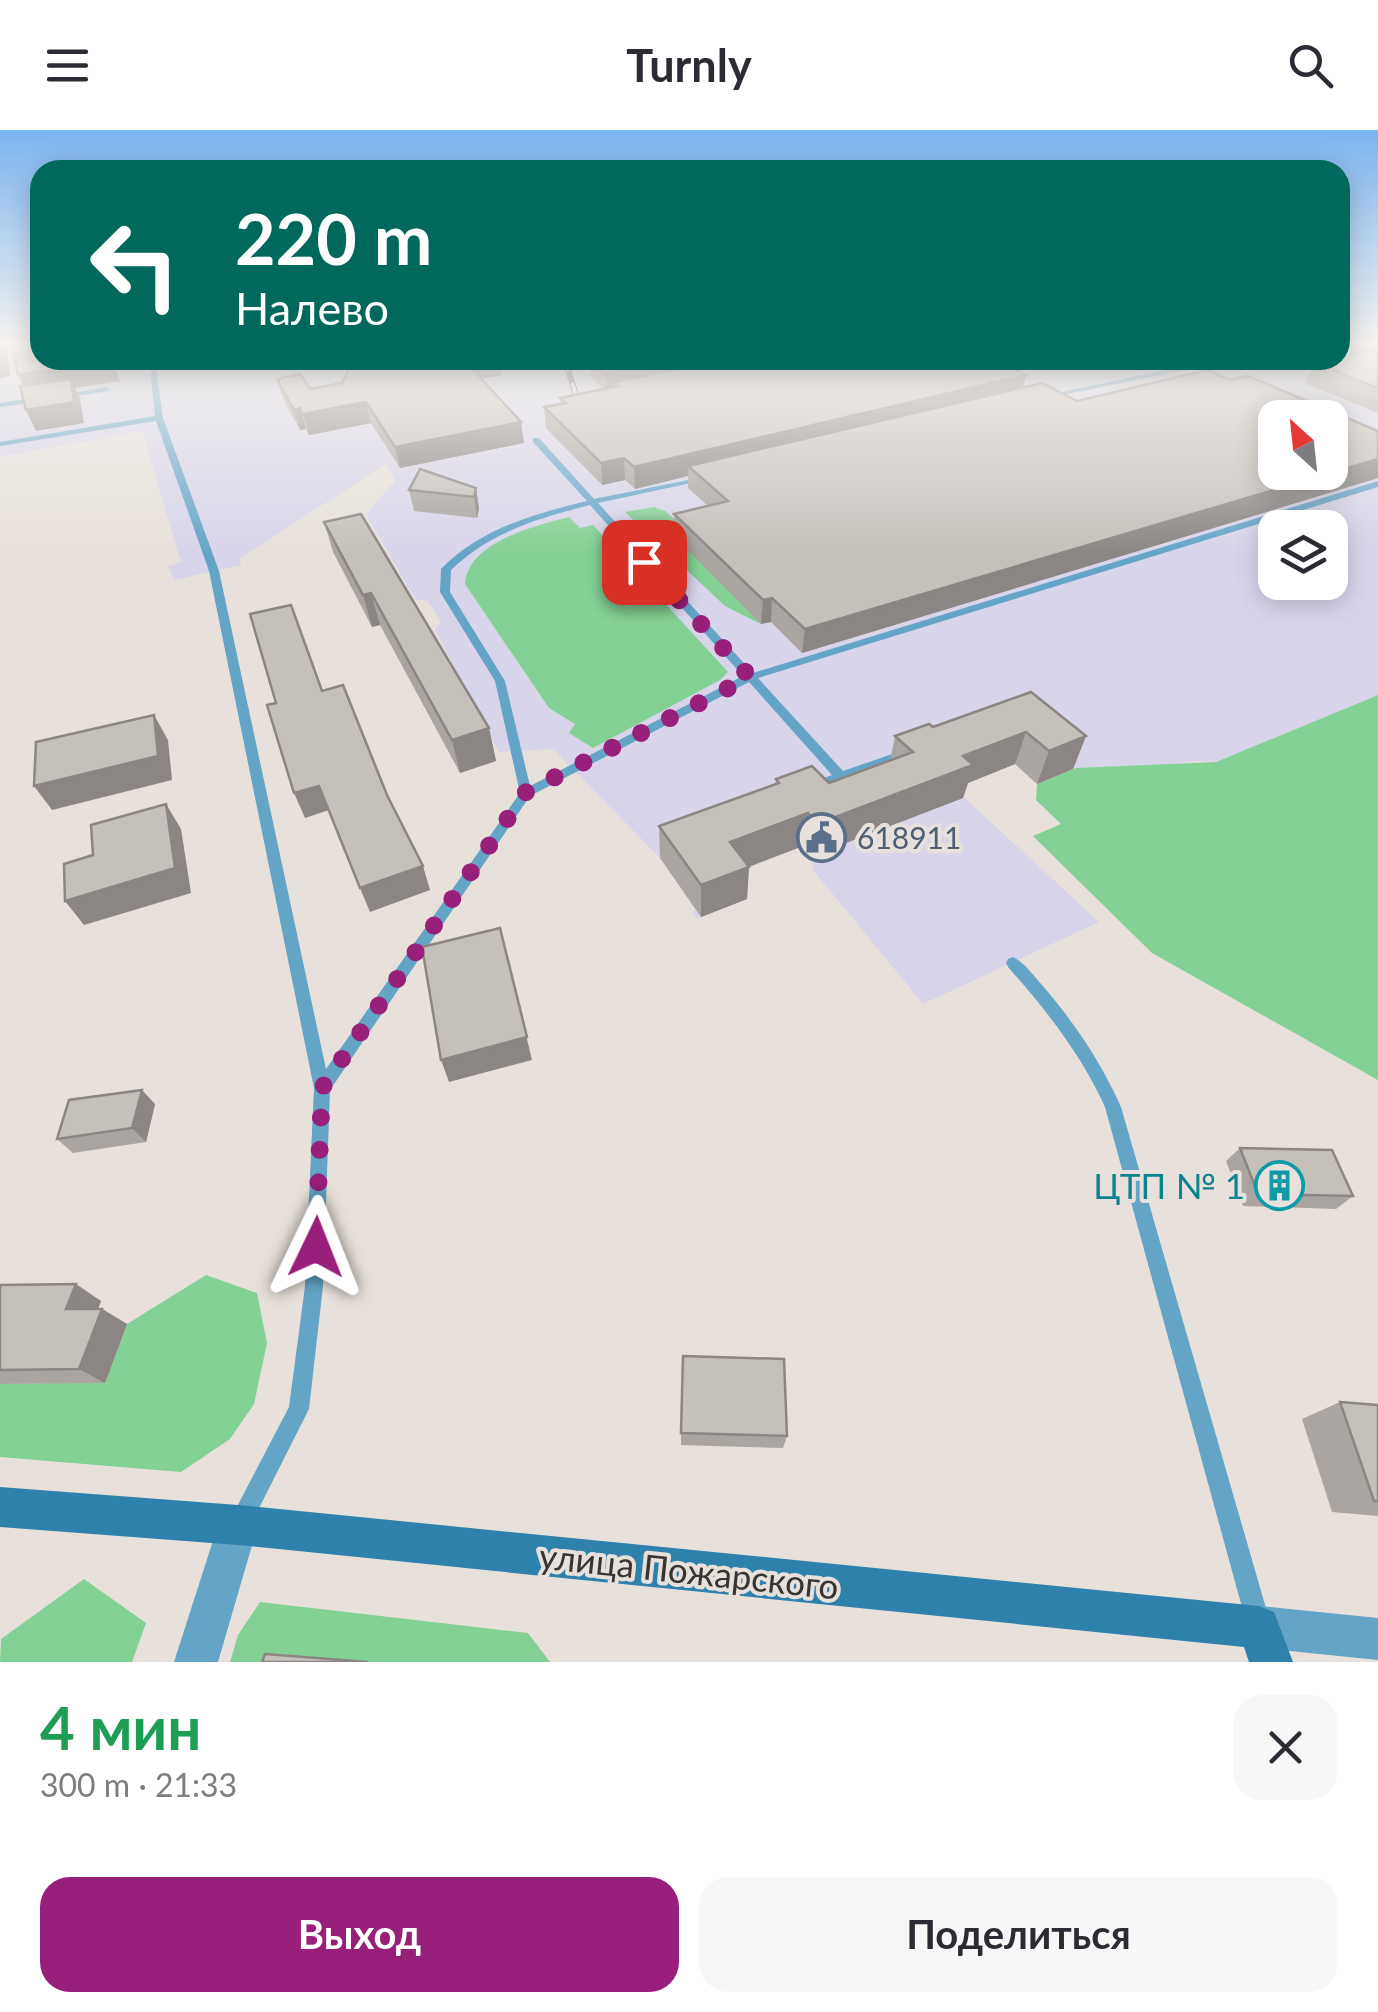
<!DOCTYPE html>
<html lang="ru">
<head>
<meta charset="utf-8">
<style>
	body { margin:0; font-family:Lato,sans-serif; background:#f7f7f7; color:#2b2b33; height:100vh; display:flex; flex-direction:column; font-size:38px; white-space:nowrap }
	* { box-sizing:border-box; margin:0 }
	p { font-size:32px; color:#7c7c81 }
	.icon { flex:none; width:55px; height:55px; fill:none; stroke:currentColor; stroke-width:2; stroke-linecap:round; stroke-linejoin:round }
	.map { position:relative; height:1532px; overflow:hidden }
	.side { display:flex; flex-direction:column; background:#fff; flex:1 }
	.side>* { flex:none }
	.guide { position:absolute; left:30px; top:30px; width:1320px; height:210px; border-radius:30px; box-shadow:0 5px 25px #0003; background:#00695c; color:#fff; overflow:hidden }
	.needle { width:65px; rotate:333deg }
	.tools { position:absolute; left:1258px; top:270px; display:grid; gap:20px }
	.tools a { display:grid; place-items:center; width:90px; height:90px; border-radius:20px; background:#fff; box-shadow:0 5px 25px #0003; font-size:50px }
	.pin { position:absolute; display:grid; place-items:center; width:85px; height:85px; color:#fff; margin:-42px; border-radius:20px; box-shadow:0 5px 15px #0006 }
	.me { position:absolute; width:110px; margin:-55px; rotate:2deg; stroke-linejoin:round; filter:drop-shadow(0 0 8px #0008) }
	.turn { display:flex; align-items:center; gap:35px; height:210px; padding:0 40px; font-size:45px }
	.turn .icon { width:130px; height:130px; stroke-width:2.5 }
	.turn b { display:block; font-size:70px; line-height:85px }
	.round { display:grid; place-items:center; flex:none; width:105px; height:105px; border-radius:30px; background:#f7f7f7 }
	.head { display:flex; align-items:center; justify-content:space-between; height:170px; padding:0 40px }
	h1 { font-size:60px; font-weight:700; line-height:75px; color:#1e9e55 }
	.cta { display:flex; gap:20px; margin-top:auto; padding:20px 40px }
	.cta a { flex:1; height:115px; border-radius:30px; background:#981f7a; color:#fff; font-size:40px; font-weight:700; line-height:115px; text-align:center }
	.cta a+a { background:#f7f7f7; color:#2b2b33 }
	header { display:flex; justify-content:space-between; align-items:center; height:130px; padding:0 40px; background:#fff; font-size:45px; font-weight:700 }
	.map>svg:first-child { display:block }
	.industrial { fill:#d8d5eb; fill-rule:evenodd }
	.green { fill:#84d195 }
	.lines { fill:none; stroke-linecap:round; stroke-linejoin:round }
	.lane { fill:#64a4c7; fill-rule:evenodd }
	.street { fill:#64a4c7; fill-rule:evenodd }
	.secondary { fill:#2e81ab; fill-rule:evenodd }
	.rail-casing { stroke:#52504d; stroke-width:6 }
	.rail { stroke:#e8e1db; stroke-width:4; stroke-dasharray:12; stroke-linecap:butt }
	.wall { fill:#aaa5a1 }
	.shaded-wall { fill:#8b8683 }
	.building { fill:#c6c0bb; stroke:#8b8683; stroke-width:2.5; fill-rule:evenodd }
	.route { stroke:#981f7a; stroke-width:18; stroke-dasharray:0 32.4 }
	.labels { text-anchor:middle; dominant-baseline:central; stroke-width:8; stroke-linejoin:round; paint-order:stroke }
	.service-label { font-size:30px; fill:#4e5e75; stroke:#e8e1db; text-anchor:start }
	.near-culture-label { font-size:35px; fill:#0d838f; stroke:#e8e1db; text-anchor:end }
	.near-street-label { font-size:35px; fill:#373533; stroke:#e8e1db }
</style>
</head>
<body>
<header><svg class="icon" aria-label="menu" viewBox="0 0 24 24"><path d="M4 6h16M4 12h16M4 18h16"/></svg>Turnly<svg class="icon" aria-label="search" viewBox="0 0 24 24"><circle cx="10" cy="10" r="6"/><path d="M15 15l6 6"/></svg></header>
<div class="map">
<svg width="1378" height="1532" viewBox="0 0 1378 1532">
	<rect width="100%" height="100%" fill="#e8e1db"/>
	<path class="industrial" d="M0,210h40v20h1300v-20h38v355l-162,67 -20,-1 -159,23 -23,-20 -60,24 145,134 -176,82 -110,-134 -1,-14 -8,-10 -74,28 17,25 -50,20 -5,-7 3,-3 -35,-51 -107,-109 -54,3 -64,-122 6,-8 -13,-21 -13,-2 -49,-85 29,-33 -9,-17 -146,94 1,7 -67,15 -6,-14 13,-4 -39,-131 -142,26zM1275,288h55v54h-55zM1275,398h55v54h-55z"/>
	<g class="green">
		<path d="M654,377l11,4 10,9 86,104 -36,-18 -100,-94z"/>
		<path d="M569,387l11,11 13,-3 135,147 -8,8 -127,68 -24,-15 6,-9 -26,-16 -84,-124c3,-42 69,-58 104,-67z"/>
		<path d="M1378,565v385l-226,-127 -119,-117 28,-12 -25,-24 1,-16 39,-16 140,-6z"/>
		<path d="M206,1145l51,18 10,50 -13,61 -24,35 -49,33 -181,-15v-73l105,-2 22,-58z"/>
		<path d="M84,1449l62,44 -14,39h-132l1,-23z"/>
		<path d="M260,1472l268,31 22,29h-320l8,-27z"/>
	</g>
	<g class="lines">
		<g class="lane">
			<path d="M1340,210h9l-9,3z"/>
			<path d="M149,230h6l8,58 56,153 107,498 194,-276 -25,-112 -55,-89 1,-23c38,-40 93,-55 146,-68l-54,-59v-4h6l55,61 114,-23 1,2 -4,2 -107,23 155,170 625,-192v6l-620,191 85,93 61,-21 6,4 -2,3 -93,33h-8l-2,-3 2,-3 25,-9 -83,-93 -219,114 -200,294 -7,196 -14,123 -61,121 -8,3 -8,-3 -3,-8 60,-115 16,-121 9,-198 -105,-517 -53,-150 -156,25v-4l155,-26zM590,375l153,171 -213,110 -25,-105 -55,-89 1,-22c39,-38 88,-52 139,-65z"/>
			<path d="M1241,230h20l-86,12 -128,26 -4,-2 132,-28z"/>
			<path d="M107,257l3,4 -50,7 -4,-2z"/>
			<path d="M39,267l4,2 -1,2 -42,6v-4z"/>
			<path d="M1013,827c12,6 20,18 29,28 32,37 59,77 79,122l149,515 -4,8 -8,4 -8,-4 -4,-8 -141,-515c-24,-53 -59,-97 -97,-140l-2,-4 2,-4z"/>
		</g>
		<g class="street">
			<path d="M238,1375l14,6 6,14 -40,137h-44l44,-137 6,-14z"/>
			<path d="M1259,1476l119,12v42l-119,-12 -15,-6 -6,-15 6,-15z"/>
		</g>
		<path class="secondary" d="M0,1357l238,18 1021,101 15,6 19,50h-44l-5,-15 -1006,-102 -238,-18z"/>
		<defs>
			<path id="rail" d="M565,230l11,35"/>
		</defs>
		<use href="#rail" class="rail-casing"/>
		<use href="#rail" class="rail"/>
	</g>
	<g class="wall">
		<path d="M1378,218v65l-73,-30 10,-20z"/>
		<path d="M352,230h148l2,15 -21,4 43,64 -124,25 -29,-45 -62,12 -3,-6 -6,1 -17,-31 -6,-20 33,10 32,-6 18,-21z"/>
		<path d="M590,230h406l30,15 -3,13 54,13 153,-21 148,51v47l-576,175 -31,-31 -10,2 -86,-87 -1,-23 34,-8 -20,-18v-12l-53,13 -10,-9 -23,5 -56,-57 -2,-21 17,-3 -1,-6 43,-9 -12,-13z"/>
		<path d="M476,358l3,21 -2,9 -63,-7 -5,-21z"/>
		<path d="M324,392l165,206 7,33 -36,12 -80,-148 -8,2 -39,-75z"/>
		<path d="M1031,562l55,44 -13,33 -36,15 -22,-20 -47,19 -5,15 -151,58 -9,-10 -54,21 -2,32 -46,18 -41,-59 -1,-32 116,-42 1,-5 53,4 61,-22 5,-25 38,-9z"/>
		<path d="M155,974l-9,38 -73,11 -16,-14z"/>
		<path d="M1240,1018l113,48 -17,13 -93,-3 -17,-45z"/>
		<path d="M0,1155l101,16 -3,8h4l25,15 -22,59 -105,1z"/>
		<path d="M1340,1272l38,3v111l-46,-4 -30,-93z"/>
		<path d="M681,1303l106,3 -4,12 -102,-3z"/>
	</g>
	<g class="shaded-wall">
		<path d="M0,210h6l4,36 -10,2z"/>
		<path d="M111,230l9,21 -45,7 5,11 4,24 -48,8 -10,-21 2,-15 -10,-20z"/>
		<path d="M473,230h27l2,15 -34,6 -3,-20z"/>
		<path d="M671,230h96l-154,22 1,10 -7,1 -2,-20z"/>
		<path d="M1026,245l-5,20 -333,71v10l-53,13 -1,-22z"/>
		<path d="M366,272l5,21 -62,12 -6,-21z"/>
		<path d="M300,278l6,21 -6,1 -6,-20z"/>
		<path d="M521,292l3,21 -124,25 -5,-21z"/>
		<path d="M624,328l1,22 -23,5 -1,-22z"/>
		<path d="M1378,329v19l-576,175 3,-24z"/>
		<path d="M476,358l3,21 -2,9 -3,-21z"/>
		<path d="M371,463l9,32 -8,2 -9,-32z"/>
		<path d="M772,468l-1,24 -10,2 2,-24z"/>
		<path d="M154,585l14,25 4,40 -120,30 -18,-24z"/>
		<path d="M489,598l7,33 -36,12 -8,-33z"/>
		<path d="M1026,602l-11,32 -47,19 -5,15 -151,58 5,-32 146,-68z"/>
		<path d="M1086,606l-13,33 -36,15 12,-33z"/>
		<path d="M319,656l10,24 -24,8 -11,-25z"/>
		<path d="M166,674l15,25 10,64 -107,32 -19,-24z"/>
		<path d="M808,683l-5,33 -74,28 1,-32z"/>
		<path d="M423,736l7,24 -60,22 -10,-24z"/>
		<path d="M749,737l-2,32 -46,18v-32z"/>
		<path d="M506,822l26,108 -83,22 -8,-22z"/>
		<path d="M142,960l13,14 -9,38 -14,-14z"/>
		<path d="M76,1154l25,17 -9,24 -26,-16z"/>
		<path d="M102,1179l25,15 -22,59 -26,-14z"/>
	</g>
	<g class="building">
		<path d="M1378,218v40l-63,-25 12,-3h13v-3z"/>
		<path d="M40,219v11l71,1 -93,14 -5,-22z"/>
		<path d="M363,230h110l-8,1 56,61 -126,25 -29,-45 -63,12 -3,-6 -6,2 -17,-31 23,-5 10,15 32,-6 6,-12z"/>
		<path d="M593,230h78l-66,13z"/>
		<path d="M722,230h274l30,15 -392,92 -10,-9 -23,5 -57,-56 22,-4 -6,-5 58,-12 -5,-4z"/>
		<path d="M1207,240l23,10 18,-4 130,55v28l-573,170 -33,-31 -9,2 -89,-86 54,-13 -40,-35 354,-83 35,18zM1275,288h55v54h-55z"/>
		<path d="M71,249l3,23 -48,8 -6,-24z"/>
		<path d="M420,339l56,19 -2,9 -65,-7z"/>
		<path d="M361,384l128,214 -37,12 -81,-147 -8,2 -39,-73z"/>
		<path d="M291,475l31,86 21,-6 44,110 36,71 -63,22 -41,-102 -25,7 -27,-88 9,-2 -26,-89z"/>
		<path d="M1031,562l55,44 -37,15 -23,-19 -63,24 10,9 -156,59 -9,-11 -78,29 19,25 -48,18 -42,-59 120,-43 -3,-4 36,-13 17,17 84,-31 -18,-16 34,-12 4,3z"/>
		<path d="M154,585l4,41 -124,30 2,-44z"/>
		<path d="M166,674l9,64 -110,33 -1,-37 29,-9 -2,-30z"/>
		<path d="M500,798l27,109 -86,23 -19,-113z"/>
		<path d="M142,960l-10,38 -75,11 12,-39z"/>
		<path d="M1240,1018l92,2 21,46 -95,-2z"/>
		<path d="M76,1154l-10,25h36l-23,60 -79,1v-85z"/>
		<path d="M683,1226l101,3 3,77 -106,-3z"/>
		<path d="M1340,1272l38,3v96h-4z"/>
		<path d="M265,1524l103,8h-106z"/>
	</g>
	<linearGradient id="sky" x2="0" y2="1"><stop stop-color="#79b4f0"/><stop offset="0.5" stop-color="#f5f2ef"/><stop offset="1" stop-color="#f5f2ef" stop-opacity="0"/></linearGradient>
	<rect width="1378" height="424" fill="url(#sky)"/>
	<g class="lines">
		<path class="route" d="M316,1117l6,-159 204,-296 224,-115 -106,-115"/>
	</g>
	<defs>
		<symbol id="civic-ring" viewBox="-11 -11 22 22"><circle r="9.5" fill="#e8e1db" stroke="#5c6f8a" stroke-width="1.5"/><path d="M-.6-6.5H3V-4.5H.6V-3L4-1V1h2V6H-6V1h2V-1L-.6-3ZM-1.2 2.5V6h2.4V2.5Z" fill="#5c6f8a"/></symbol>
		<symbol id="building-ring" viewBox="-11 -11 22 22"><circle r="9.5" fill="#e8e1db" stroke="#0f9aa8" stroke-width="1.5"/><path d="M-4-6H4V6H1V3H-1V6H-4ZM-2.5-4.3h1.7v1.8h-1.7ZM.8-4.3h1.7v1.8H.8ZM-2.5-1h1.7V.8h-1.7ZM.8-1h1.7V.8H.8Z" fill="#0f9aa8"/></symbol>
	</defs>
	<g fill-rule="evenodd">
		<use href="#civic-ring" x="794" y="680" width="55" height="55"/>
		<use href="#building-ring" x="1252" y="1028" width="55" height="55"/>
	</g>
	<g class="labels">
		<g class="service-label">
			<text x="857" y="707">618911</text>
		</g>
		<g class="near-culture-label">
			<text x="1245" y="1055">ЦТП № 1</text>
		</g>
		<g class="near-street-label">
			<text transform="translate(689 1440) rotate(6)">улица Пожарского</text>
		</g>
	</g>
</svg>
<div class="tools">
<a><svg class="needle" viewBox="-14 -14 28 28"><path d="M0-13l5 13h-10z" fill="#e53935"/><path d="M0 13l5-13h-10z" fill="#7c7c81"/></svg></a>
<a><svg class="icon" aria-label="layers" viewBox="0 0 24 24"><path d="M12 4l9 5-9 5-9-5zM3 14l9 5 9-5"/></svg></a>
</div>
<div class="pin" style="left:644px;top:432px;background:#d93025"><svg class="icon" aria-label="arrive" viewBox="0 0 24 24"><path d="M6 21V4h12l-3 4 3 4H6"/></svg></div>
<svg class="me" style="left:316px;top:1117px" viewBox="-20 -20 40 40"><path d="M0-17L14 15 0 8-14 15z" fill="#981f7a" stroke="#fff" stroke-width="4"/></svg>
<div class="guide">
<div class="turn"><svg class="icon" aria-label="left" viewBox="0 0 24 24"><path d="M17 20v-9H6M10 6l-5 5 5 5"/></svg><div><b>220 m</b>Налево</div></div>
</div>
</div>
<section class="side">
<div class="head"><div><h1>4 мин</h1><p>300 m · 21:33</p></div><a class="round"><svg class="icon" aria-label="close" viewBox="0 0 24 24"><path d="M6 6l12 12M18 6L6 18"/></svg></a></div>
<div class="cta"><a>Выход</a><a>Поделиться</a></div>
</section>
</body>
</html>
